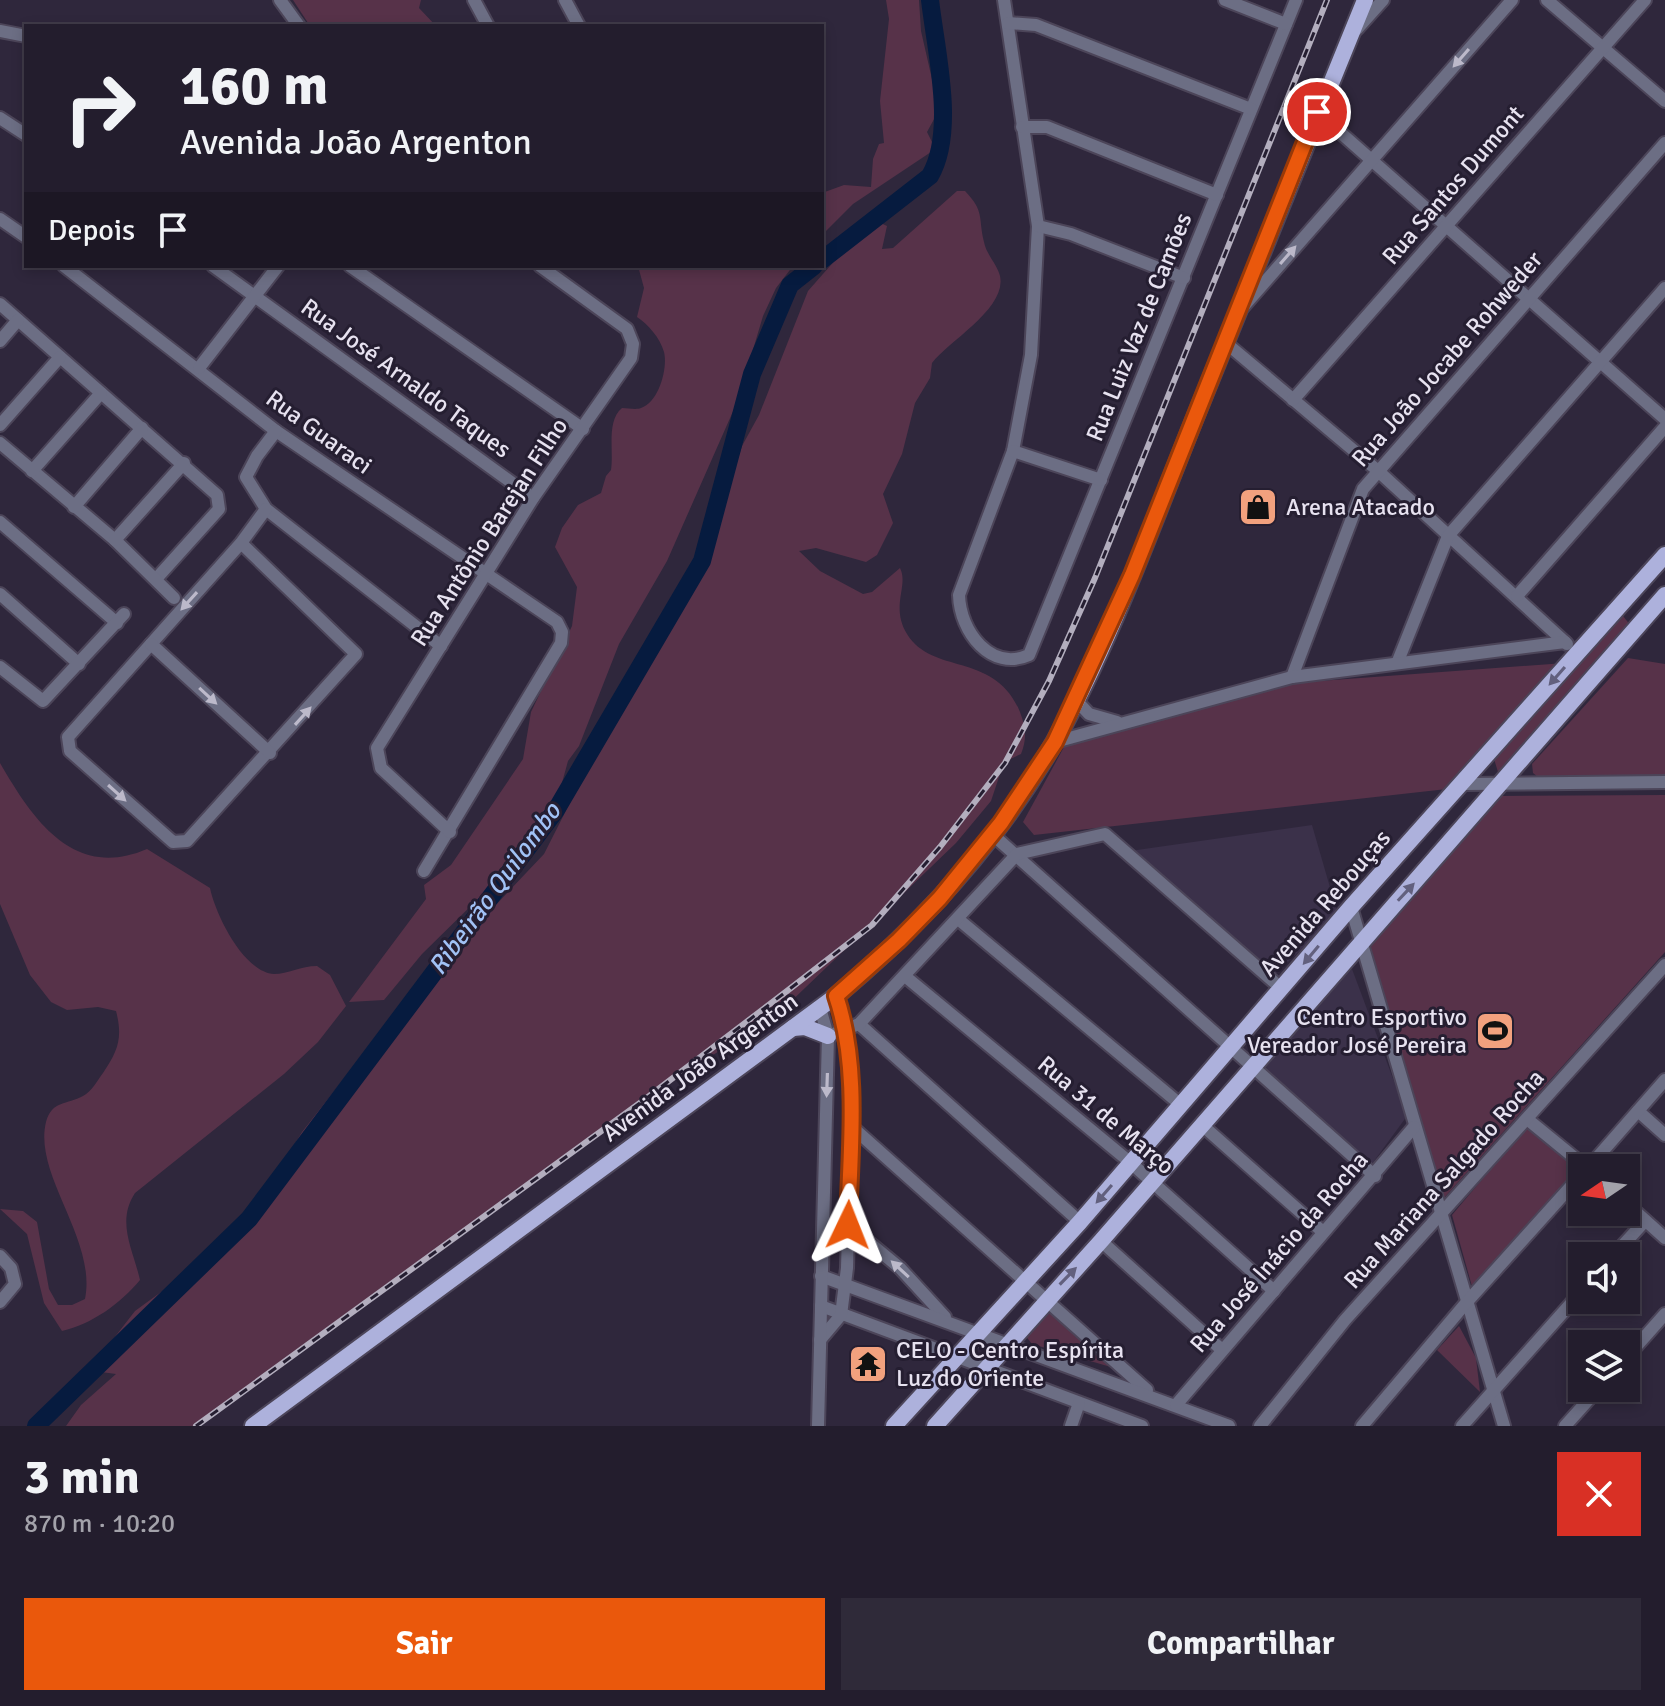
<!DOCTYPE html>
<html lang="pt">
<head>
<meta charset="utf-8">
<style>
	body { margin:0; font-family:Signika,sans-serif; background:#2f2a39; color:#f1f3f6; height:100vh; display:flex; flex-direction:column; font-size:30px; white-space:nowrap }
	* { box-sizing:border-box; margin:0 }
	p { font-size:26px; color:#a3a2aa }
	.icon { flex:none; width:44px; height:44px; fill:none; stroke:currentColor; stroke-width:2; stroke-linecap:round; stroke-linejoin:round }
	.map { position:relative; height:1426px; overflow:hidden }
	.side { display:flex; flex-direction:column; background:#231d2d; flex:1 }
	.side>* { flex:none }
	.banner { position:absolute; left:24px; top:24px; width:800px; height:244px; border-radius:0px; box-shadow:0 4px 12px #0003,0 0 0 2px #403b49; background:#231d2d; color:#f1f3f6; overflow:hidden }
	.needle { width:52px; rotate:257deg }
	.fabs { position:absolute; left:1568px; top:1154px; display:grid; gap:16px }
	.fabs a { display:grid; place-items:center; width:72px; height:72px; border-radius:0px; background:#231d2d; box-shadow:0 4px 12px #0003,0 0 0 2px #403b49; font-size:40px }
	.pin { position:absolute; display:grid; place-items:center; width:68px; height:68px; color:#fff; margin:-34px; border:4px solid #fff; border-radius:50%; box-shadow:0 2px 8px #0007 }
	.me { position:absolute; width:88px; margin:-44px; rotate:2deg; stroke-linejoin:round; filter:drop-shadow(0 0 6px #0008) }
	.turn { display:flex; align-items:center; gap:28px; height:168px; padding:0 24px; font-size:36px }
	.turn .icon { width:104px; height:104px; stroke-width:2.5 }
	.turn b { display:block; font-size:56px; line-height:68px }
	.then { display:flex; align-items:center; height:76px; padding:0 24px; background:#0003; gap:16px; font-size:30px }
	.round { display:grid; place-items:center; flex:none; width:84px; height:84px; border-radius:0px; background:#2f2a39 }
	.head { display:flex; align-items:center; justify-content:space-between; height:136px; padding:0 24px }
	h1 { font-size:48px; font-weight:700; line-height:60px }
	.cta { display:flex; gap:16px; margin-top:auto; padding:16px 24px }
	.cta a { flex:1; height:92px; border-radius:0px; background:#ea580c; color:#fff; font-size:32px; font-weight:700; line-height:92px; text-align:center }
	.cta a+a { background:#2f2a39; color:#f1f3f6 }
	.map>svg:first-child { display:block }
	.built { fill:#3b314a }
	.green { fill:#573249 }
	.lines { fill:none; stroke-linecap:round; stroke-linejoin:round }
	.river { stroke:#061b3f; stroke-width:18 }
	.minor-casing { stroke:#4c4559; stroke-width:16 }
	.major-casing { stroke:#4c4559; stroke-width:20 }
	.minor { stroke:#6c6e84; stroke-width:12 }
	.major { stroke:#adb1dc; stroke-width:16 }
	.rail-casing { stroke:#b3aebe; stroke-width:6 }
	.rail { stroke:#251e31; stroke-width:3; stroke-dasharray:9; stroke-linecap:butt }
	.oneway { fill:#bcb9ca }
	.oneway2 { fill:#62607e }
	.route-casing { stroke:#983908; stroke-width:20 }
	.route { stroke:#ea580c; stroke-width:14 }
	.labels { text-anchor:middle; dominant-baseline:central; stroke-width:6; stroke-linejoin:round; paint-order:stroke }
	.street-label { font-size:24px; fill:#e7e2f0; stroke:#251e31 }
	.poi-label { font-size:24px; fill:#e7e2f0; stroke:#251e31; text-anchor:start }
	.water-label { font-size:26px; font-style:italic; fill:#a1c2f6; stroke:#251e31 }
</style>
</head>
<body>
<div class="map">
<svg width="1665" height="1426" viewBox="0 0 1665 1426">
	<rect width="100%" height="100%" fill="#2f273c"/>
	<g class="built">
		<path d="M1312,825l26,90 -63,59 -145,-123z"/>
		<path d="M1352,969l55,147 -38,52 -112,-98z"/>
	</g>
	<g class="green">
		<path d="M293,0h128l-2,8 17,18h-126z"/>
		<path d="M886,0h33l2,31 18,79 -12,22 7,14 -3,6 -78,52 -31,31v-42l22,-8 27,2 2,-28 6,-15 5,-1 -4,-42 9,-82z"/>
		<path d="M957,191h8c20,21 13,26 19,51 2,12 13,22 16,34 7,32 -50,64 -68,87l-2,15 -15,25 -13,51 -19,40 10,29 -16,32 -11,7 -50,-14 -17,3 21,20 43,23 9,-2 28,-24c9,18 -10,38 7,66 26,42 88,17 113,78 6,16 7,27 1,42l-17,8 -13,39 -35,42 -175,168 -102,66 -485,349h-128l15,-21 35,-31 -15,-2 -1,-16 35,-45 26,-19 23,-9 25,-22 52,-62 41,-67 101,-129 141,-149 40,-79 3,-15 69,-130 56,-91 30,-93 17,-31 49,-124 66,-75v4l13,6 -5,23 11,-1z"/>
		<path d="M638,266h155l-17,22 -13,28 -25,84 -71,161 -48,83 -40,102 -11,15 -11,40 -18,35 -47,54 -13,8 -57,56 -38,46 -35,2 77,-103 -2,-14 27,-20 72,-106 8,-47 41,-86 5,-39 -22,-40 7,-19 16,-23 23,-12 5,-17 5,-6c3,-19 -5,-49 11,-62 6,0 14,2 19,0 18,-6 27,-40 23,-56 -4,-14 -16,-28 -27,-35l7,-29z"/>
		<path d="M1623,616l8,10 -126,143 -7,3 -4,-13z"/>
		<path d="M1628,658l37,6v113h-127l-5,-4 -1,-9z"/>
		<path d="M1565,663l-109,125 -422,47 -11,-13 41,-75 215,-63z"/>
		<path d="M0,763c32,55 73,118 147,86l63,39c5,25 33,84 64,86 14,0 27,-8 43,-8l13,9 16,31 -28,36 -34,32 -149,119c-19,29 -2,56 5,87 -20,24 -48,44 -78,51l-18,-28 -17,-69 -27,-25 23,2 14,11 12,67 9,16h14l13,-6c12,-60 -52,-124 -39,-177 6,-22 21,-17 37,-26 9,-5 14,-15 20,-23 15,-22 20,-35 13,-62l-18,-4 -31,3 -16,-8 -21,-27 -30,-71z"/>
		<path d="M1665,795v157l-221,246 -74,-253 130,-149z"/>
		<path d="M1528,1125l53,40 -108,125 -21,-75z"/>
		<path d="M1049,1307l72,63 -89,-26 -8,-10z"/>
		<path d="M1459,1326l17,32 4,34 -43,-42z"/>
	</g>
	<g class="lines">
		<g class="river">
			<path d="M822,260l108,-84c26,-45 6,-124 0,-176"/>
			<path d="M36,1426l213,-207 307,-409 146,-249 50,-187 38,-89 24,-19"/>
		</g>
		<defs>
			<g id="minor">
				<path d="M280,0l19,26"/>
				<path d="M474,0l14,26"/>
				<path d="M565,0l14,26"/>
				<path d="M1004,0l34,226 -7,129 -18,96 -54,144c1,37 32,77 70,60l267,-655"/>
				<path d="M1225,0l61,24"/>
				<path d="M1547,0l118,101"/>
				<path d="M1008,23l28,2 215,84"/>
				<path d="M1357,29l26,-29"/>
				<path d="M0,31l26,5"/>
				<path d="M1317,112l348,307"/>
				<path d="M0,118l26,17"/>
				<path d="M1022,127h25l170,68"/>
				<path d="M0,219l26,18"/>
				<path d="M1038,226l33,8 113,44"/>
				<path d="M64,266l212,165 281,191 5,10 -1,11 -137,228"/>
				<path d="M213,266l320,232"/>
				<path d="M350,266l233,163"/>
				<path d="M0,304l217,191 2,14 -63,70"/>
				<path d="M1243,307l269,-307"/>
				<path d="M0,341l18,-21"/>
				<path d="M1226,343l151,127 190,174"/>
				<path d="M199,368l79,-102"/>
				<path d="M1293,400l352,-400"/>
				<path d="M0,425l60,-68"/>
				<path d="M276,431l-19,25 -11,21 20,32 175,137"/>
				<path d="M0,443l115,97 59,58"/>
				<path d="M1013,451l88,29"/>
				<path d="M32,471l69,-78"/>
				<path d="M74,507l68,-79"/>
				<path d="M0,522l117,101"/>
				<path d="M115,540l69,-77"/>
				<path d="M241,543l115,111 -169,187 -14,1 -103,-91 -2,-14 173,-194 25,-34"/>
				<path d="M0,594l79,70"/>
				<path d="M1517,596l148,-169"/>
				<path d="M151,644l119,109"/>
				<path d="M1398,661l50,-125 217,-248"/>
				<path d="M0,667l43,34 81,-87"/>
				<path d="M1292,677l71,-188 302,-346"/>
				<path d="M1076,700l13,14 28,8"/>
				<path d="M1055,742l237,-65 273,-35"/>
				<path d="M1463,784l202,-2"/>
				<path d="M450,832l-69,-64 -4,-20 156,-250 98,-140 2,-14 -6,-15 -87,-63"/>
				<path d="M992,834l383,342"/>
				<path d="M1351,907l153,519"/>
				<path d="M958,919l223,186"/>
				<path d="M906,977l225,186 143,128"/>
				<path d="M859,1024l221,198"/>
				<path d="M828,1036l31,-12 158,-170 88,-20 177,155"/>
				<path d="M1638,1111l27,24"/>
				<path d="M1527,1119l60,49"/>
				<path d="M1202,1125l121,107"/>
				<path d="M851,1126l296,264"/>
				<path d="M1588,1168l77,-88"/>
				<path d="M1626,1203l39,35"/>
				<path d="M848,1225l52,43 45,49"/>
				<path d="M1101,1241l121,109"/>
				<path d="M0,1256l11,12 4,16 -15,18"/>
				<path d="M1613,1256l32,-35"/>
				<path d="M821,1276l408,150"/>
				<path d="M821,1306l321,120"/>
				<path d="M820,1340l21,-25 6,-47 4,-142 -4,-96 -11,-34"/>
				<path d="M1626,1358l39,-44"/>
				<path d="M1176,1405l238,-278"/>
				<path d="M818,1426l10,-390 -8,-28"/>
				<path d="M1071,1426l8,-23"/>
				<path d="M1260,1426l85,-106 320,-355"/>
				<path d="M1362,1426l104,-123 116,-129"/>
				<path d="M1462,1426l120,-135"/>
				<path d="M1565,1426l34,-38"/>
			</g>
			<g id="major">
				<path d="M793,1028l12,-1 23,9"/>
				<path d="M253,1426l583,-430c86,-72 164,-157 219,-255 57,-101 100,-225 144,-333 55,-136 110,-272 166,-408"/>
				<path d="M894,1426l186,-204 271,-315 314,-352"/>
				<path d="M935,1426l166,-185 564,-646"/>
			</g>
		</defs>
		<use href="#minor" class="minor-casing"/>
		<use href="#major" class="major-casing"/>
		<use href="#minor" class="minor"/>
		<use href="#major" class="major"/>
		<defs>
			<path id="rail" d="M196,1426l448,-326 143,-109 85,-66 68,-78 65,-84 44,-82 46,-103 232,-578"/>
		</defs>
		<use href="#rail" class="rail-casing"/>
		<use href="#rail" class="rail"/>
	</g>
	<defs><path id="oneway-solid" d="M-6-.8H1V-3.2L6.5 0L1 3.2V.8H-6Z" transform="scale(2)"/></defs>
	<g class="oneway">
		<use href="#oneway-solid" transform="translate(1461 58) rotate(131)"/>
		<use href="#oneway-solid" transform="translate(1288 255) rotate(-49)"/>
		<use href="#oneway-solid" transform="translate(189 601) rotate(132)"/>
		<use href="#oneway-solid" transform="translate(208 696) rotate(43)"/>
		<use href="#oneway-solid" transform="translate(303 716) rotate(-48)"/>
		<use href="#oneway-solid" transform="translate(117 793) rotate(42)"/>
		<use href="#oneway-solid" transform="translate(827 1085) rotate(92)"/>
		<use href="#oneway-solid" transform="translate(900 1269) rotate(-137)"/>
	</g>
	<g class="oneway2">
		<use href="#oneway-solid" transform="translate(1557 676) rotate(131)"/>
		<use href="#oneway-solid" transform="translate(1406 892) rotate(-47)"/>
		<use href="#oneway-solid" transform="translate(1311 955) rotate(130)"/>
		<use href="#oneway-solid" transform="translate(1104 1194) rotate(131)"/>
		<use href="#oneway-solid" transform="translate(1068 1276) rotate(-46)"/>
	</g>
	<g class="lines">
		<defs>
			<path id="route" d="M848,1225c2,-75 12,-158 -12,-229l63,-56 41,-42 61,-75 54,-81 77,-167 185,-463"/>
		</defs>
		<use href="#route" class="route-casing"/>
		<use href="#route" class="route"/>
	</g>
	<defs>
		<symbol id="shop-square" viewBox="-11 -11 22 22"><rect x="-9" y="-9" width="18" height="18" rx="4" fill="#f2a17e" stroke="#251e31"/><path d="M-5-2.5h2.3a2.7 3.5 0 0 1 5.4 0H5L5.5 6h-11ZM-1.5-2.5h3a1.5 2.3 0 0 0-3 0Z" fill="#111"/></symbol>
		<symbol id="stadium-square" viewBox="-11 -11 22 22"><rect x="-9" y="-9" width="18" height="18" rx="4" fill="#f2a17e" stroke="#251e31"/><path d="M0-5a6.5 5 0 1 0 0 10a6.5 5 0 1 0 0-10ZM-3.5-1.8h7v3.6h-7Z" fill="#111"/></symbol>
		<symbol id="temple-square" viewBox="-11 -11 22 22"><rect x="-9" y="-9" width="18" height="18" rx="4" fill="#f2a17e" stroke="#251e31"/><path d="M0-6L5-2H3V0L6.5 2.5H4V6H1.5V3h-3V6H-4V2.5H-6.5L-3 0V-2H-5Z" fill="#111"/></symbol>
	</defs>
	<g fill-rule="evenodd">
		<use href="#shop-square" x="1236" y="485" width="44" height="44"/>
		<use href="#stadium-square" x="1473" y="1009" width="44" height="44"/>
		<use href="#temple-square" x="846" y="1342" width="44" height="44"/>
	</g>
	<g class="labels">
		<g class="street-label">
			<text transform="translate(1453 185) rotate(-49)">Rua Santos Dumont</text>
			<text transform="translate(1139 327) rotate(-68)">Rua Luiz Vaz de Camões</text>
			<text transform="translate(1447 359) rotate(-49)">Rua João Jocabe Rohweder</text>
			<text transform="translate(406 378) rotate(36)">Rua José Arnaldo Taques</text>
			<text transform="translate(319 432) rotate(36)">Rua Guaraci</text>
			<text transform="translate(489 532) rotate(-57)">Rua Antônio Barejan Filho</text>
			<text transform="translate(1325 903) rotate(-49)">Avenida Rebouças</text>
			<text transform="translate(700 1067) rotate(-36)">Avenida João Argenton</text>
			<text transform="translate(1106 1115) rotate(40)">Rua 31 de Março</text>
			<text transform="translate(1444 1179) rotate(-48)">Rua Mariana Salgado Rocha</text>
			<text transform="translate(1279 1252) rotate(-49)">Rua José Inácio da Rocha</text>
		</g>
		<g class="poi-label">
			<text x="1286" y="507">Arena Atacado</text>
			<text x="1467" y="1017" text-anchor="end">Centro Esportivo<tspan x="1467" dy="28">Vereador José Pereira</tspan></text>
			<text x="896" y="1350">CELO - Centro Espírita<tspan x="896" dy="28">Luz do Oriente</tspan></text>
		</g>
		<g class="water-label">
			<text transform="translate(495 889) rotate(-54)">Ribeirão Quilombo</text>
		</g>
	</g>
</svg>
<div class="fabs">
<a><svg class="needle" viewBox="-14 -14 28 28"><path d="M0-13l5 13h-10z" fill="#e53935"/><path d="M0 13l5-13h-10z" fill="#a3a2aa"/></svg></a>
<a><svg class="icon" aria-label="sound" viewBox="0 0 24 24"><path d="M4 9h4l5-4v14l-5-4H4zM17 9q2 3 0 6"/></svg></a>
<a><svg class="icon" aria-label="layers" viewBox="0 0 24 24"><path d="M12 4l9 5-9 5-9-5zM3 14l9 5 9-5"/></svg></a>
</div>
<div class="pin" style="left:1317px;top:112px;background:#d93025"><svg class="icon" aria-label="arrive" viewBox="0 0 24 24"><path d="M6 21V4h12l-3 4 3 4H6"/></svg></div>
<svg class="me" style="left:848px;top:1225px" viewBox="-20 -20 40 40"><path d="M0-17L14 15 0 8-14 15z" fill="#ea580c" stroke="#fff" stroke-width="4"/></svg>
<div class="banner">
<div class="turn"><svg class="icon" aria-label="right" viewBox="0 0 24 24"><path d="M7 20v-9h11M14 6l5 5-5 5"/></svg><div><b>160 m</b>Avenida João Argenton</div></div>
<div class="then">Depois<svg class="icon" aria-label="arrive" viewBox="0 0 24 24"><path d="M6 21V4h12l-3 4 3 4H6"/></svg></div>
</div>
</div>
<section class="side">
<div class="head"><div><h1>3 min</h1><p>870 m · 10:20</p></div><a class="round" style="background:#d93025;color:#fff"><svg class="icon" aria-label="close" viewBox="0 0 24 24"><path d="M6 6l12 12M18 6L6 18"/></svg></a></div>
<div class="cta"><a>Sair</a><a>Compartilhar</a></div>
</section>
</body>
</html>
